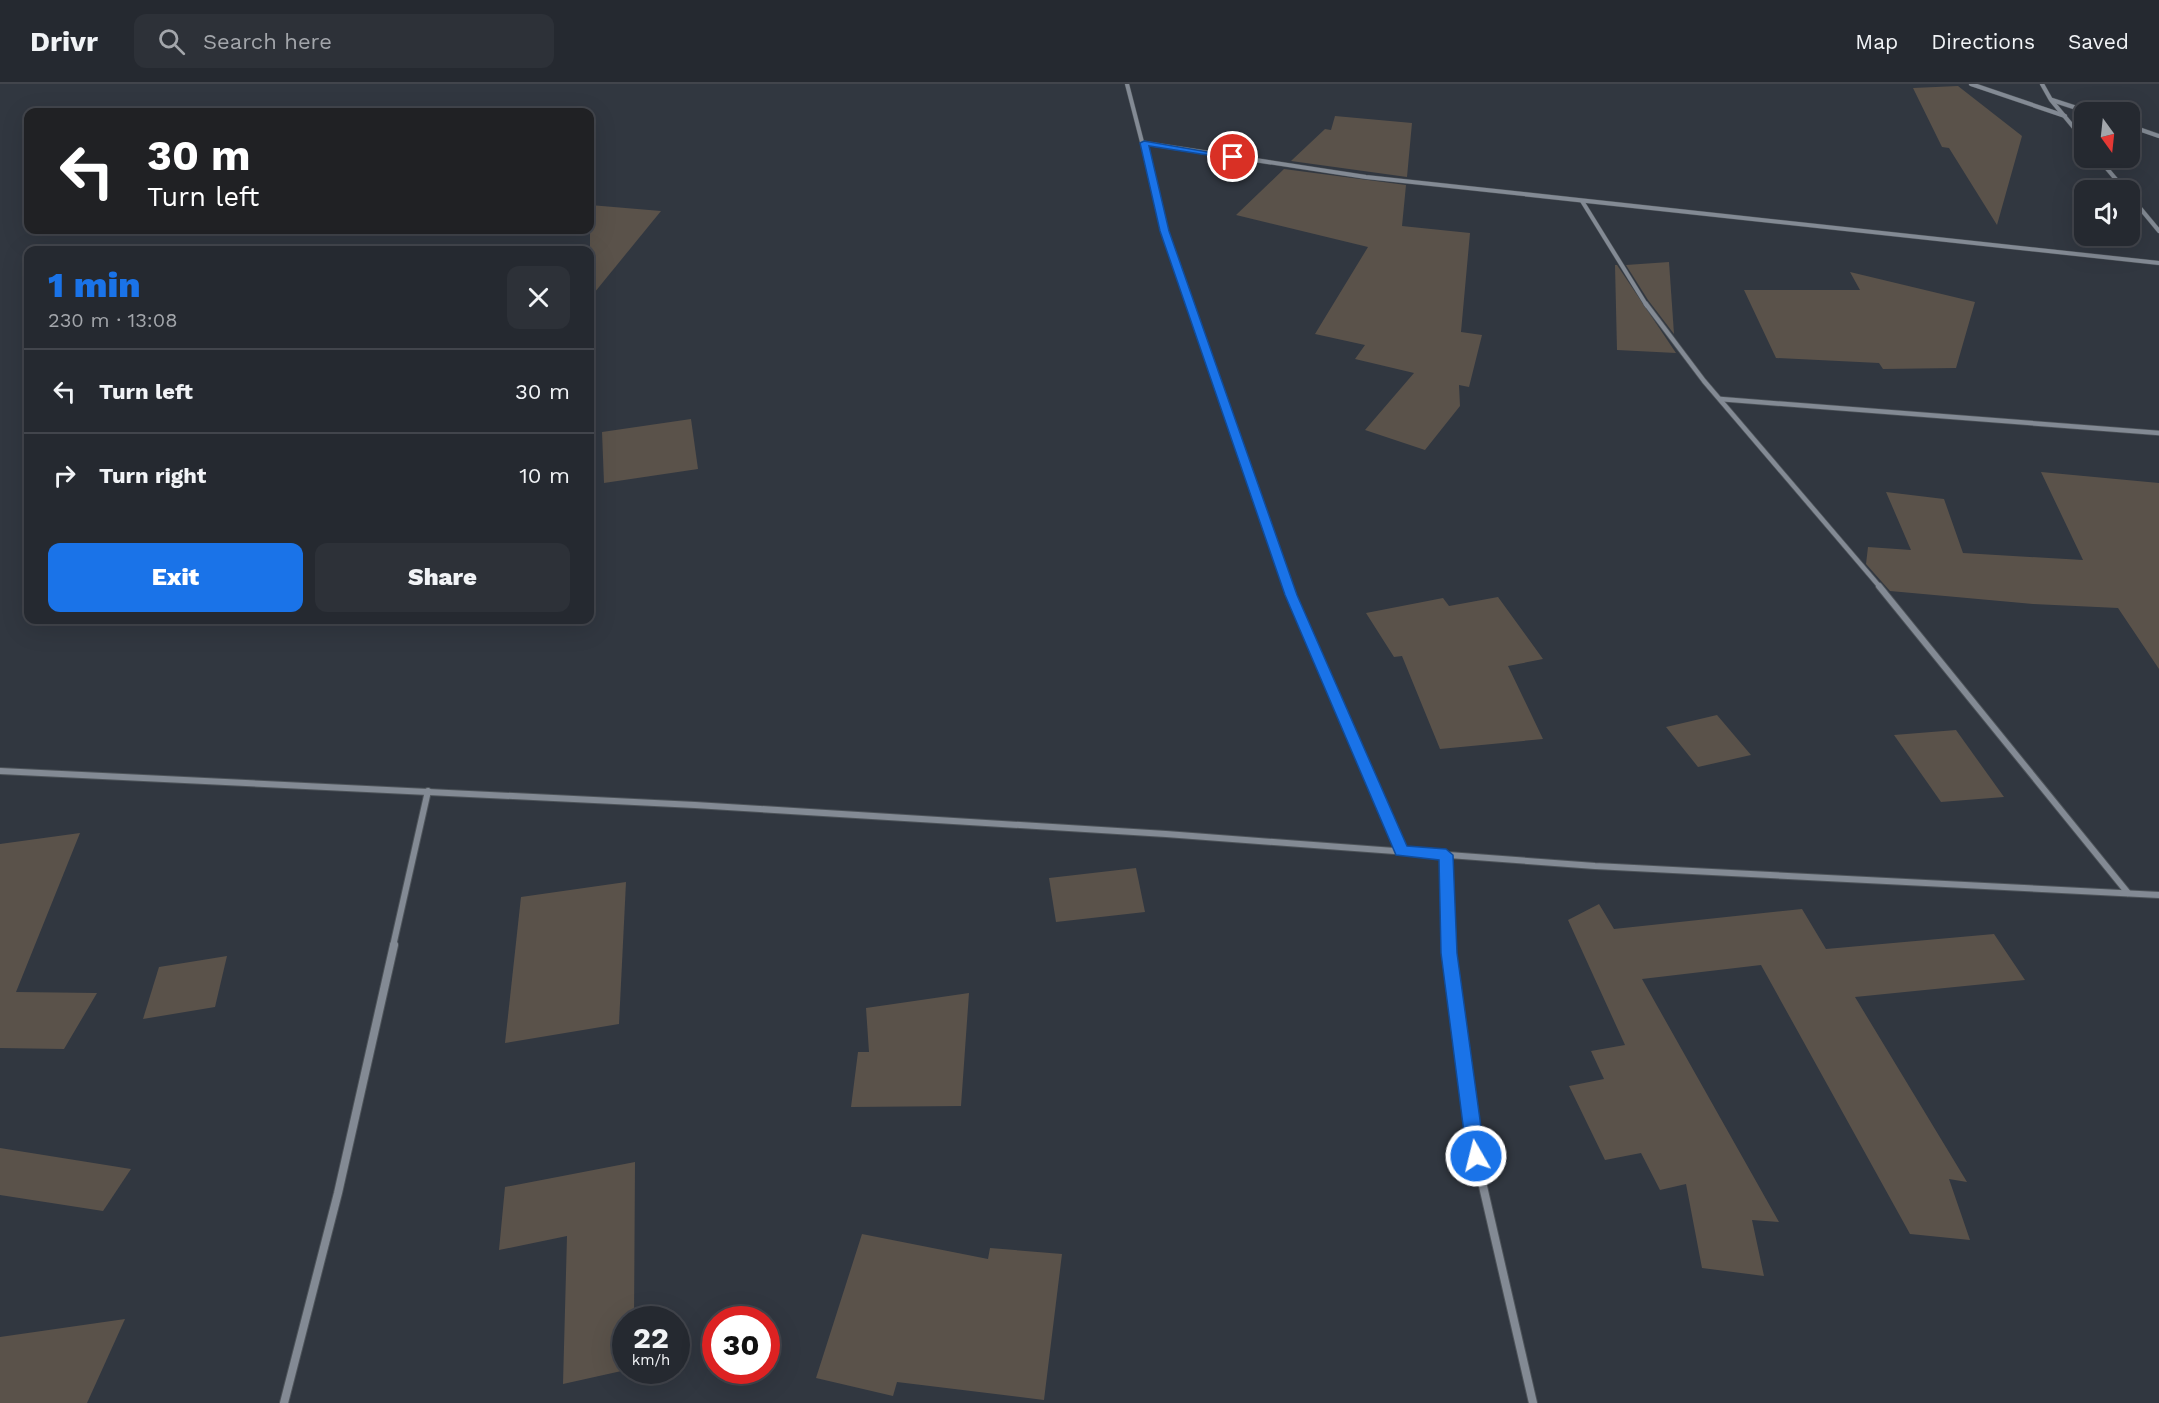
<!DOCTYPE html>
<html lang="en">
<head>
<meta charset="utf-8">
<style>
	body { margin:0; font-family:"Work Sans",sans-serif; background:#2d3138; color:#f1f3f6; height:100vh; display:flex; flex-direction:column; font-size:22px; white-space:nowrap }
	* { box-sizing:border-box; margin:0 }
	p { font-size:20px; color:#a3a6ab }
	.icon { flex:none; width:33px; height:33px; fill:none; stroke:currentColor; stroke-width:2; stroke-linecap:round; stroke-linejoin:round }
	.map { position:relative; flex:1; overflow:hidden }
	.panel { position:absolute; left:24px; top:162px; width:570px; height:378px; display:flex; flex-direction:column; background:#252930; border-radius:12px; box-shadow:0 6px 24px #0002,0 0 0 2px #42454c }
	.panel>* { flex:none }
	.banner { position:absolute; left:24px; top:24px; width:570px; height:126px; border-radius:12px; box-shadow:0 6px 24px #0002,0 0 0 2px #42454c; background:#202124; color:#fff; overflow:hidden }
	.needle { width:39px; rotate:165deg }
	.buttons { position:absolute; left:2074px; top:18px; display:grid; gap:12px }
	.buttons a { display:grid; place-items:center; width:66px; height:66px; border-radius:12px; background:#252930; box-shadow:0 6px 24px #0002,0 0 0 2px #42454c; font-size:30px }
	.speed { position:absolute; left:612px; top:1222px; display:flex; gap:12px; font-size:30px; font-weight:700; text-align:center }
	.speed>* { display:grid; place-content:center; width:78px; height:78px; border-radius:50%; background:#252930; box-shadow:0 6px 24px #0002,0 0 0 2px #42454c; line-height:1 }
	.speed small { font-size:15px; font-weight:400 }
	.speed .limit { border:9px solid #d22; background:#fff; color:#111 }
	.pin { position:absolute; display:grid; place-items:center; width:51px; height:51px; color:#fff; margin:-26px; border:3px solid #fff; border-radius:50%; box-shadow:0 2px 6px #0007 }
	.me { position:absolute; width:66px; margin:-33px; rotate:352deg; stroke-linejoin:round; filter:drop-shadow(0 0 4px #0008) }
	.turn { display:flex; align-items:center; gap:21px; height:126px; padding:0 24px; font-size:27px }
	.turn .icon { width:78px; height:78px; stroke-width:2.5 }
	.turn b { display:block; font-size:42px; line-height:51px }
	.round { display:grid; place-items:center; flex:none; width:63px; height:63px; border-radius:12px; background:#2d3138 }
	.overview { display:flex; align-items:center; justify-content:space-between; height:102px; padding:0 24px }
	h1 { font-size:36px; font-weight:800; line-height:45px; color:#1a73e8 }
	.button { display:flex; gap:12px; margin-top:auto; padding:12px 24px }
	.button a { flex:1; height:69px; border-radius:12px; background:#1a73e8; color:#fff; font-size:24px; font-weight:800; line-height:69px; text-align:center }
	.button a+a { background:#2d3138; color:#f1f3f6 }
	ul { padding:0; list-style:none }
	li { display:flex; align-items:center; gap:18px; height:84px; padding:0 24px; border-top:2px solid #42454c }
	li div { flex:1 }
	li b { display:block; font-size:22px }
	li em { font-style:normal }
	header { display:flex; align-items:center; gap:36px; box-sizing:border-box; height:84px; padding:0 30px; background:#252930; border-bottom:2px solid #42454c }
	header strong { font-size:28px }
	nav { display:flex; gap:33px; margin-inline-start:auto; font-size:21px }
	.search { width:420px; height:54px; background:#2d3138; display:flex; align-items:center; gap:15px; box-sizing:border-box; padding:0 21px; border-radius:12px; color:#a3a6ab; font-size:22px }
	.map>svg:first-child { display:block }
	.building { fill:#5a524a }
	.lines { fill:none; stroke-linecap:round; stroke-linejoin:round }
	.minor-far3-casing { stroke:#4d5359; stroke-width:5 }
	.minor-far2-casing { stroke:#4d5359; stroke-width:6 }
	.minor-far1-casing { stroke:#4d5359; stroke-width:8 }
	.minor-casing { stroke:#4d5359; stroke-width:10 }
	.minor-far3 { stroke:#838a94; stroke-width:4 }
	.minor-far2 { stroke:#838a94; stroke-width:4.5 }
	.minor-far1 { stroke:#838a94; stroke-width:6 }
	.minor { stroke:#838a94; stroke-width:8 }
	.route { fill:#1a73e8; stroke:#114b97; stroke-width:1.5 }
</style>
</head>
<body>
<header>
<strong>Drivr</strong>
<div class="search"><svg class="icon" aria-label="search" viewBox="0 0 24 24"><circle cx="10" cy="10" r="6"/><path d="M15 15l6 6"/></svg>Search here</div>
<nav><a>Map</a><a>Directions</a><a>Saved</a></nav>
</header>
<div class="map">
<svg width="2159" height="1319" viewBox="0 0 2159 1319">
	<rect width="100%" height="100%" fill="#313740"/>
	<g class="building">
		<path d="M1958,2l64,50 -25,89 -48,-77 -7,-1 -29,-59z"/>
		<path d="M1335,32l77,7 -5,54 -116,-16 34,-32 6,1z"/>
		<path d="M1284,85l122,16 -4,41 68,7 -9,99 21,3 -13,52 -10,-2 1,21 -35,44 -60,-20 49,-57 -59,-14 10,-14 -50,-11 53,-87 -132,-32z"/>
		<path d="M590,121l71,6 -71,87z"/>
		<path d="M1669,178l5,72 -26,-34 -22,-35z"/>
		<path d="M1615,181h2l59,88 -59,-3z"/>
		<path d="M1850,188l125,30 -19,66 -73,1 -4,-6 -103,-5 -32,-68h116z"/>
		<path d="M691,335l7,50 -94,14 -2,-51z"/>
		<path d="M2041,388l118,11v186l-41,-61 -85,-4 -143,-13 -24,-27 2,-17 43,3 -25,-58 58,7 19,54 120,7z"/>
		<path d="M1498,513l45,62 -35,7 35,73 -103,10 -38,-93 -8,1 -28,-44 77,-15 6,8z"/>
		<path d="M1717,631l34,40 -53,12 -32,-40z"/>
		<path d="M1956,646l48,67 -63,5 -47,-67z"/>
		<path d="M80,749l-64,159 81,1 -33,56 -64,-1v-204z"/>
		<path d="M1136,784l9,44 -89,10 -7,-44z"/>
		<path d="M626,798l-7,142 -114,19 16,-146z"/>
		<path d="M1599,820l15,25 188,-20 24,40 168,-15 31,46 -170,17 112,185 -18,-3 21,61 -60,-6 -149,-269 -119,14 137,243 -27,-2 12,56 -62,-8 -16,-84 -26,6 -19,-37 -36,7 -36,-74 35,-7 -13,-28 34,-6 -57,-125z"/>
		<path d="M227,872l-12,51 -72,12 16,-52z"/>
		<path d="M969,909l-8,113 -110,1 7,-55h11l-3,-44z"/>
		<path d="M0,1064l131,21 -28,42 -103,-16z"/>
		<path d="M635,1078l-1,158h-8v50l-63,14 4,-148 -68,14 6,-63z"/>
		<path d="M862,1150l126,25 2,-11 72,6 -18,146 -147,-18 -4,14 -77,-18z"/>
		<path d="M125,1235l-38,84h-87v-66z"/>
	</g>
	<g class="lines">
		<defs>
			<g id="minor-far3">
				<path d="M1127,0l38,147 26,75"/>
				<path d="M1971,0l94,32"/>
				<path d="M2042,0l9,16 34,41"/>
				<path d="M2052,16l37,12"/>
				<path d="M2130,42l29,10"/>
				<path d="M1144,59l222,34 793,86"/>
				<path d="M2098,74l27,32"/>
				<path d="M2130,112l29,35"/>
				<path d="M1582,117l65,105"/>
			</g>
			<g id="minor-far2">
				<path d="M1190,220l98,283"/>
				<path d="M1646,220l58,77 176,206"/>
				<path d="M1720,315l439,34"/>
			</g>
			<g id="minor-far1">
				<path d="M1288,502l114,265"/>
				<path d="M1879,502l249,307"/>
				<path d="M0,687l695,34 471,29 429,32 564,29"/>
				<path d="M1446,771l3,91"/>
				<path d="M393,862l35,-155"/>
			</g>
			<g id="minor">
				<path d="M1449,861l27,211 57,247"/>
				<path d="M284,1319l54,-210 56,-248"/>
			</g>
		</defs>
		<use href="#minor-far3" class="minor-far3-casing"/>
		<use href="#minor-far2" class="minor-far2-casing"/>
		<use href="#minor-far1" class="minor-far1-casing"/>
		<use href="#minor" class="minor-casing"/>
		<use href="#minor-far3" class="minor-far3"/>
		<use href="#minor-far2" class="minor-far2"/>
		<use href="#minor-far1" class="minor-far1"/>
		<use href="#minor" class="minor"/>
	</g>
	<path class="route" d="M1144,57l93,16 -4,2 -84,-13 20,85 128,364 110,251 39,3 7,6 4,98 28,203 -3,6 -6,3 -6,-3 -3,-6 -26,-203 -2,-93 -43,-5 -111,-260 -125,-364 -20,-88z"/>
</svg>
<div class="buttons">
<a><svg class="needle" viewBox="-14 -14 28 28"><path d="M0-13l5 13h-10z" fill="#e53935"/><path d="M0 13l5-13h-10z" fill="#a3a6ab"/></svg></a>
<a><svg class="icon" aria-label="sound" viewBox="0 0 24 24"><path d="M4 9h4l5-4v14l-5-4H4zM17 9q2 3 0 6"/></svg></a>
</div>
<div class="speed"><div>22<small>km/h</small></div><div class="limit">30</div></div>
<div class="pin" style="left:1233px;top:73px;background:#d93025"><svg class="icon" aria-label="arrive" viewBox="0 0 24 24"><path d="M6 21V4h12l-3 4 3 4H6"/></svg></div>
<svg class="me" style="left:1476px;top:1072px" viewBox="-20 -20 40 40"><circle r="17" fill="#1a73e8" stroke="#fff" stroke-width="3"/><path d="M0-11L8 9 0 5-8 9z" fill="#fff"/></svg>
<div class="banner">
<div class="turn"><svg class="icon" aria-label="left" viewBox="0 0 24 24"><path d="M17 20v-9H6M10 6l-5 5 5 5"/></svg><div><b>30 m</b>Turn left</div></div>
</div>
<section class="panel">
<div class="overview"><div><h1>1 min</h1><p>230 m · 13:08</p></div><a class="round"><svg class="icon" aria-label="close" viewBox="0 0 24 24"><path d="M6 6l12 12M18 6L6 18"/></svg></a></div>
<ul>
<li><svg class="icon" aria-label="left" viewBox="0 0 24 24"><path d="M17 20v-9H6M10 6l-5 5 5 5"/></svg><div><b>Turn left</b></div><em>30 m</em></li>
<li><svg class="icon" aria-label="right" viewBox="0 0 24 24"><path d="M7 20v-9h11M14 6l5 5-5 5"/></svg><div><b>Turn right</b></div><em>10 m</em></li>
</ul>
<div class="button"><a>Exit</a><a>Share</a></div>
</section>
</div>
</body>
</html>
